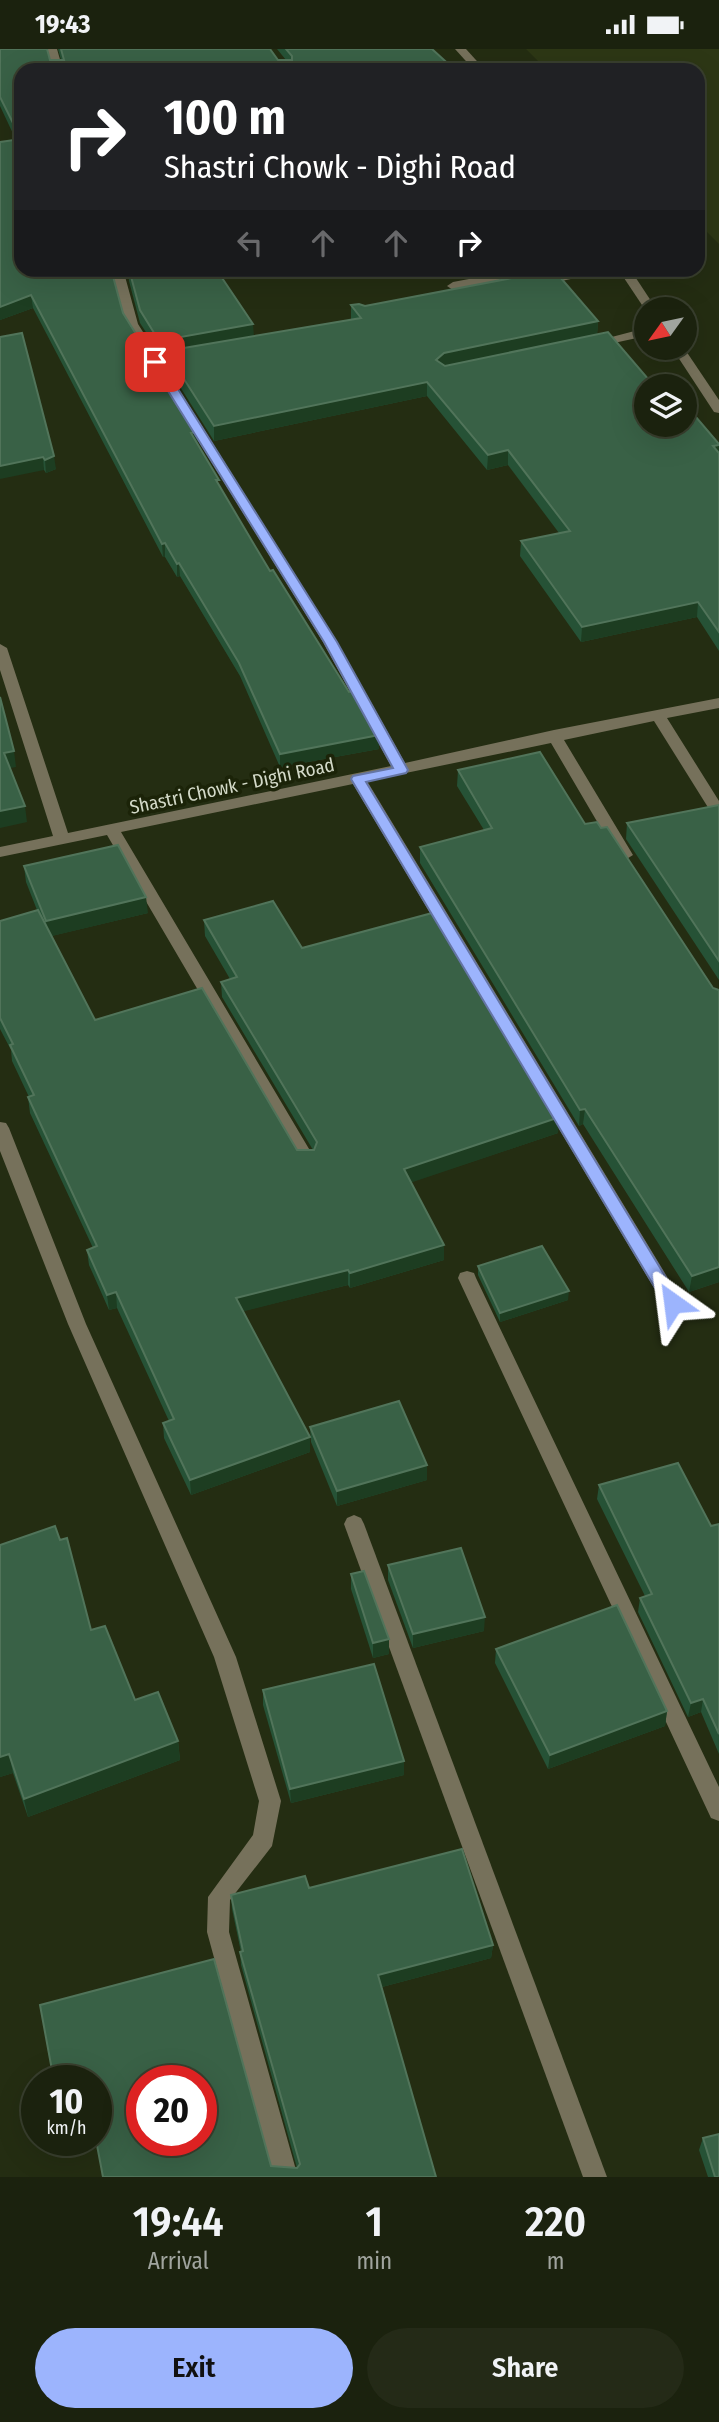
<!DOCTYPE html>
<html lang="en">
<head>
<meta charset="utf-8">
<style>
	body { margin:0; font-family:"Fira Sans Condensed",sans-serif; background:#242a17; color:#f1f3f6; height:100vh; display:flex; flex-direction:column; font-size:26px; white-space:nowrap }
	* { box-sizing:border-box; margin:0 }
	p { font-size:23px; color:#a0a49e }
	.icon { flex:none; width:38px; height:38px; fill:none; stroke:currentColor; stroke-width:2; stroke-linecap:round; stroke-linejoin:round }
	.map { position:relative; height:2128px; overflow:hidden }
	.panel { display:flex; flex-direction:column; background:#1b220e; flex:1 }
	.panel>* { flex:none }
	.top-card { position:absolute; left:14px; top:14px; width:691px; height:214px; border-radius:21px; box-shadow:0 7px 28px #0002,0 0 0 2px #393f2e; background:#202124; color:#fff; overflow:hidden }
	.needle { width:46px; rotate:237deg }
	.tools { position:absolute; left:634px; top:248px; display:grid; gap:14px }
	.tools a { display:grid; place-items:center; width:63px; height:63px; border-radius:50%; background:#1b220e; box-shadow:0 7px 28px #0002,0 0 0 2px #393f2e; font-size:35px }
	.speed { position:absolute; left:21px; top:2016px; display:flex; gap:14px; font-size:35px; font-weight:700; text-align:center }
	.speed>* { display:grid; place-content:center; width:91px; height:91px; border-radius:50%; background:#1b220e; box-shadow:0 7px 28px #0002,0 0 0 2px #393f2e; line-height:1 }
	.speed small { font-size:18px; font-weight:400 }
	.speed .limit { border:10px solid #d22; background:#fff; color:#111 }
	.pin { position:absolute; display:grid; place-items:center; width:60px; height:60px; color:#fff; margin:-30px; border-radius:14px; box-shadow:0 4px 10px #0006 }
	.me { position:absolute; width:77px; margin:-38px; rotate:329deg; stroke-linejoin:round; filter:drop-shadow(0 0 5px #0008) }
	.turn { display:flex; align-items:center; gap:24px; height:147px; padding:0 35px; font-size:32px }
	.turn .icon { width:91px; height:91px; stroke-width:2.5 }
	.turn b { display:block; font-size:49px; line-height:60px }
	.lanes { display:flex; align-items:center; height:66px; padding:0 35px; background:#0003; justify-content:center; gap:35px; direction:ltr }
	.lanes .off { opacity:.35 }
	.eta { display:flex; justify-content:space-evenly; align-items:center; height:119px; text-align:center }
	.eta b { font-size:42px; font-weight:600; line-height:49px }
	.action { display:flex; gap:14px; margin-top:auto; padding:14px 35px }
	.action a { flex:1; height:80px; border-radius:42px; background:#9cb4fd; color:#111; font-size:28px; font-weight:600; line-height:80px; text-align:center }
	.action a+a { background:#242a17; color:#f1f3f6 }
	.status { display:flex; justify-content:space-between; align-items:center; height:49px; padding:0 35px; background:#1b220e; direction:ltr }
	.status svg { height:19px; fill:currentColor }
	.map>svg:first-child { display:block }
	.built { fill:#2d3715 }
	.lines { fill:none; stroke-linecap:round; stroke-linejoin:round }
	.minor { fill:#76715b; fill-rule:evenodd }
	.wall { fill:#265236; fill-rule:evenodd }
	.shaded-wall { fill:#1d3d21 }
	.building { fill:#396146; stroke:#51745a; stroke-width:2; fill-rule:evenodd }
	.route { fill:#9cb4fd; stroke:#6575a4; stroke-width:2 }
	.labels { text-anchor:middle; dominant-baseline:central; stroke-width:7; stroke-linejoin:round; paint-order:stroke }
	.street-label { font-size:19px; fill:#d3d9c8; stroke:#1b2308 }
</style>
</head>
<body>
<div class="status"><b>19:43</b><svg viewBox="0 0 49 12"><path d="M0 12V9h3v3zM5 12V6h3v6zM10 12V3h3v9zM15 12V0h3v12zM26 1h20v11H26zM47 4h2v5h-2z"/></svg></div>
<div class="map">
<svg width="719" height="2128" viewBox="0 0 719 2128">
	<rect width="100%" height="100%" fill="#242d12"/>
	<path class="built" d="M526,0h193v195l-21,-21v-153h-151z"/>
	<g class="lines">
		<g class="minor">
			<path d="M47,0h10l6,21h-10z"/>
			<path d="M455,0h11l19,21h-11z"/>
			<path d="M111,220h12l15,55 199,318 68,121 149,-33 165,-32v10l-52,10 52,83v17l-5,-1 -60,-96 -90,19 69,115 -8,5 -6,-1 -68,-116 -184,38 313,517 2,5 -2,5 -7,2 -7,-2 -313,-524 -232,48 194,327 -3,5h-12l-193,-329 -107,22v-10l53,-11 -53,-166v-26l7,4 61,185 323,-67 -68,-124 -197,-318z"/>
			<path d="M418,220h12l2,3 -6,4z"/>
			<path d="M522,220h27l-96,21 -6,-4 6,-4z"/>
			<path d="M588,220h28l-77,17 -6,-4 6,-4z"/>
			<path d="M618,220h12l27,41 -11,1z"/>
			<path d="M646,279v8l-55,12 -6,-4z"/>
			<path d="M672,299h12l35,52v13l-5,-1z"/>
			<path d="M0,1073l6,1 3,5 77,196 150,333 45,144 -9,45 -42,54 -1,32 69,245h-24l-67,-245 1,-35 45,-62 6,-34 -45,-144 -146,-333 -68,-173z"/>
			<path d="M467,1222l7,2 2,5 243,509v34l-8,-3 -253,-540 2,-5z"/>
			<path d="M354,1466l7,3 3,6 243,653h-24l-239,-653 3,-6z"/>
		</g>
	</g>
	<g class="wall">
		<path d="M0,0l50,11h11l-3,-11h212l8,11h8l-9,-11h155l23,21h-434l102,243 75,131 21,43 33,54 127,208 -99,18 -40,-91 -60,-100 -3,1 -12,-20h-2l-130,-249 -33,12v-178l16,-2 -16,-34z"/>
		<path d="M128,220l126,67 97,-16v-15l247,16 -1,14 122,109v207l-22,-34 -116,25 -61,-86 1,-15 38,-8 -51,-68 -21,5 -60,-74 -213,45 -47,-75 -1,-13 -6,1 -20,-31 -11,-42z"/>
		<path d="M0,288l56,132 -10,4 -2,-3z"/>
		<path d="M540,703l179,530 -30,10 -106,-168 -4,2 -159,-263v-16l64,-17 -27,-44 1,-16z"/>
		<path d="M719,756v175l-93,-141 1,-16z"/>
		<path d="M24,817l124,47 -97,23 44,84 202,130h16l-91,-153 -1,-15 9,-3 -25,-43 -1,-16 98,28 256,185 -147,49 33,63v15l-94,28 -2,-3 -105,26 67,141 -119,43 -27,-57 -1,-15 6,-2 -52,-113 -8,2 -20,-45 -2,-15 6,-2 -63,-135 -2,-16h1l-17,-36 -1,-11 -11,-21v-108l37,-11 -11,-28z"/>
		<path d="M478,1217l90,34 -68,22 -22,-47z"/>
		<path d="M310,1378l117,53 -90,26 -26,-64z"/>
		<path d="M599,1436l112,41 8,-2v230l-18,-42 -13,5 -50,-105 2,-14 5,-2 -48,-97z"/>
		<path d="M0,1496l91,85 44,70 43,41 2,19 -152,57 -15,-44 -13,4z"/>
		<path d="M388,1516l96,66 -71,17 -25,-68z"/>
		<path d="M351,1525l38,65v15l-16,4 -22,-69z"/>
		<path d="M496,1600l171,62 -2,15 -117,43 -53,-106z"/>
		<path d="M263,1641l141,71v14l-113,28 -28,-98z"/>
		<path d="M462,1800l31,96 -2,13 -109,29 54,190h-333l-7,-37v-59h-42l-14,-76 174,-46 57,207 26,2 -56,-203 -1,-13h1l-9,-43 -1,-14 74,-19 4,12zM142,2032h59v59h-59z"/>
		<path d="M703,2089l16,39h-11l-9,-27z"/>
	</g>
	<g class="shaded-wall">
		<path d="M31,246l2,13 -33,12v-13z"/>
		<path d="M598,272l-1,14 -161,40v-15l8,-7z"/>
		<path d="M253,275l1,13 -94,17 -1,-13z"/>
		<path d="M427,333v14l-213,45v-15z"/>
		<path d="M197,383l1,13 -7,-12z"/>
		<path d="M719,396v6l-1,8 -5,-13z"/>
		<path d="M508,401v15l-21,5 1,-15z"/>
		<path d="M54,407l2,13 -10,4 -1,-13z"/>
		<path d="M43,408l1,13 -44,9v-13z"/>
		<path d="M165,494v14h-2l-1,-13z"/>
		<path d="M179,514l1,13 -3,1v-13z"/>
		<path d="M698,553l-1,15 -116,25 1,-15z"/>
		<path d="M379,686v14l-99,18v-13z"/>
		<path d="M14,702l2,16 -10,2 -2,-16z"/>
		<path d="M25,757l2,16 -27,6v-17z"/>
		<path d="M146,848l2,16 -100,24 -2,-16z"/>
		<path d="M585,1060l-2,15 -4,2 1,-16z"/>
		<path d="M560,1068l-2,16 -154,52v-16z"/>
		<path d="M444,1196v15l-94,28v-15z"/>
		<path d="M719,1218v15l-30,10 3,-16z"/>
		<path d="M348,1221v15l-111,28 -1,-15z"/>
		<path d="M569,1242l-1,9 -68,22v-9z"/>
		<path d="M116,1243l1,16 -8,2 -2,-15z"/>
		<path d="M310,1388v15l-119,43 -1,-15z"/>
		<path d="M427,1416v15l-90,26v-15z"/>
		<path d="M485,1568l-1,14 -71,17v-14z"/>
		<path d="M389,1590v15l-16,4v-15z"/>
		<path d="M703,1650l-2,13 -13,5 3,-14z"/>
		<path d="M667,1662l-2,15 -117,43 2,-14z"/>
		<path d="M178,1692l2,19 -152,57 -4,-18z"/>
		<path d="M9,1705l4,19 -13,4v-20z"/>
		<path d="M404,1712v14l-113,28 -1,-14z"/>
		<path d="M493,1896l-2,13 -113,30v-13z"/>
	</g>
	<g class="building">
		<path d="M0,0h47l3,11h14l-3,-11h209l8,11h14v-4l-6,-7h146l23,21h-434v199h90l12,44 74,119 -6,1 28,47h-3l36,61 18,30 3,-1 76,122 5,-1 25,44 -99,19 -41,-91 -60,-100 -2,1 -12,-21 -3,1 -131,-249 -31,12v-165l21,-3 -21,-42z"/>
		<path d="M129,220h87l37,55 -94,17 -19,-31z"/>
		<path d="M554,221l44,51 -154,32 -8,7 9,6 163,-34 47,55h-9v38h38v-22l35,41v1l-6,1 6,7v179l-21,-30 -116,25 -61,-86 49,-10 -62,-81 -20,5 -61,-73 -213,44 -48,-75 195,-33 -10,-13 8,-1 6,2z"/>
		<path d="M22,284l32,123 -9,4 -2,-3 -43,9v-129z"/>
		<path d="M0,648l14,54 -10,2 21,53 -25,5z"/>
		<path d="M540,703l45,72 12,-2 4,6 6,-1 106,161 6,2v277l-27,9 -107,-167 -5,1 -160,-263 72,-19 -34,-58z"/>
		<path d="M719,756v156l-92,-138z"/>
		<path d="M118,796l28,52 -100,24 -22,-55z"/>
		<path d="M273,852l29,47 134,-36 124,205 -156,52 40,76 -94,28 -2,-3 -112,28 74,139 -120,43 -27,-57 11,-4 -58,-127 -9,3 -20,-45 10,-4 -69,-149 6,-2 -24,-50 3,-1 -13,-26v-97l38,-11 57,110 107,-32 95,162h17l3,-8 -96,-160 16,-5 -33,-57z"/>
		<path d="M542,1197l27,45 -69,22 -22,-47z"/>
		<path d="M399,1352l28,64 -90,26 -27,-64z"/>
		<path d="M678,1414l33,63 8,-2v210l-16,-35 -12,4 -51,-105 12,-4 -53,-109z"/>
		<path d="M55,1477l5,14 7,-2 24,92 14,-4 30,74 23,-8 20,49 -154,58 -15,-45 -9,3v-212z"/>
		<path d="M461,1499l24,69 -72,17 -25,-69z"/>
		<path d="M364,1522l25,68 -16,4 -22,-69z"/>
		<path d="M617,1556l50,106 -117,44 -54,-106z"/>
		<path d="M374,1615l30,97 -114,28 -27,-99z"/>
		<path d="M462,1800l31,96 -115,30 58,202h-333l-7,-37v-59h-42l-14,-76 174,-46 57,207 26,2 3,-4 -60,-212 3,-1 -12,-56 74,-19 4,12zM142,2032h59v59h-59z"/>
		<path d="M719,2085v43h-4l-12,-39z"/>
	</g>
	<path class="route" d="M155,309l6,4 176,280 71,128 -2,3 -40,9 313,517 2,4 -2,5h-12l-316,-529 2,-3 40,-8 -69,-126 -174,-280z"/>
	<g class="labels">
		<g class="street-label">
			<text transform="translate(232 737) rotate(-12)">Shastri Chowk - Dighi Road</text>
		</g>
	</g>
</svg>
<div class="tools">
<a><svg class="needle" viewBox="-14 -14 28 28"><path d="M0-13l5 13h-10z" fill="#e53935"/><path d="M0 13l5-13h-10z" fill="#a0a49e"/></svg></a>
<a><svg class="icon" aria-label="layers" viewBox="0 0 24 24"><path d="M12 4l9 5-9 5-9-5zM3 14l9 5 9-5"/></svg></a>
</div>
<div class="speed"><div>10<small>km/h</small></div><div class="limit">20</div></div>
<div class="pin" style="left:155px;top:313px;background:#d93025"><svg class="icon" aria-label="arrive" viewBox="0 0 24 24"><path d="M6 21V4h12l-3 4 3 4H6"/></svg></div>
<svg class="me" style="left:673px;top:1254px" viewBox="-20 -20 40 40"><path d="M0-17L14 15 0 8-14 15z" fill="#9cb4fd" stroke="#fff" stroke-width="4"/></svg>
<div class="top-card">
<div class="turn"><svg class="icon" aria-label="right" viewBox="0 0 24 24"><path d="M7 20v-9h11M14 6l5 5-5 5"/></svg><div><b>100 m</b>Shastri Chowk - Dighi Road</div></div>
<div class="lanes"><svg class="icon off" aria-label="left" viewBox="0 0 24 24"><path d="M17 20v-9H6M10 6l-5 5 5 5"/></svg><svg class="icon off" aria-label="ahead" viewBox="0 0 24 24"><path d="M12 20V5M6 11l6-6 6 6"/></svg><svg class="icon off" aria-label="ahead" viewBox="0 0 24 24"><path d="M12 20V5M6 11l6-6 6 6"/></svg><svg class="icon" aria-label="right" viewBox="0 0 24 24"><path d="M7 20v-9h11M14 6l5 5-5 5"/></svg></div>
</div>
</div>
<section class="panel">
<div class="eta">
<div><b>19:44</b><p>Arrival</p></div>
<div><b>1</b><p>min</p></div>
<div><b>220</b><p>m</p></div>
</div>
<div class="action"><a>Exit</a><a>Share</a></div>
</section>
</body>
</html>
